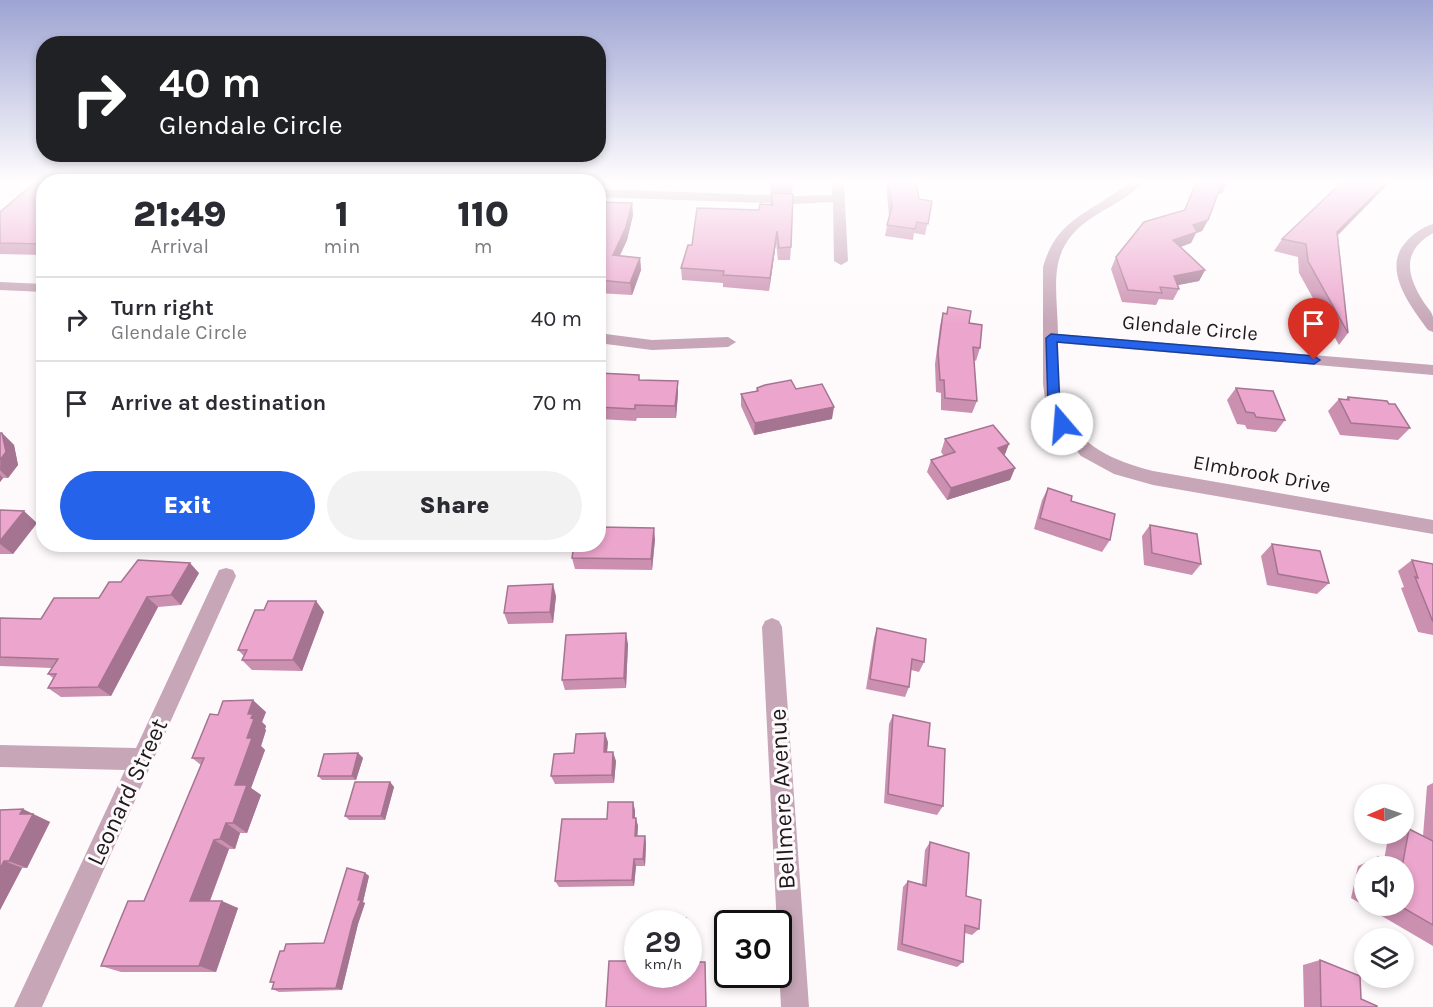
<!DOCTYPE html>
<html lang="en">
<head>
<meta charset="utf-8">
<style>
	body { margin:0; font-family:Karla,sans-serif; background:#f2f2f3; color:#2b2b33; height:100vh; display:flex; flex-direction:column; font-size:22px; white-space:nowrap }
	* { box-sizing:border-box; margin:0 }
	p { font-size:20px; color:#7c7c81 }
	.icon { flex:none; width:33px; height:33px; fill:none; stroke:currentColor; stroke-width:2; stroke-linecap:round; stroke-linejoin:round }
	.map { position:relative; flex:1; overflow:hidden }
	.panel { position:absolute; left:36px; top:174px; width:570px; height:378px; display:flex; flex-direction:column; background:#fff; border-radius:24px; box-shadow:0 3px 9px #0003 }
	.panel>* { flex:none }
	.top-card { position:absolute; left:36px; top:36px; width:570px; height:126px; border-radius:24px; box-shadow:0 3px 9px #0003; background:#202124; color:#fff; overflow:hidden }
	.needle { width:39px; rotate:268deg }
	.buttons { position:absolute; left:1354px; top:784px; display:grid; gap:12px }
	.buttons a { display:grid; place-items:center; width:60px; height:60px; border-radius:50%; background:#fff; box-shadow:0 3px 9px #0003; font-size:30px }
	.speed { position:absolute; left:624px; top:910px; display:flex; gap:12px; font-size:30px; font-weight:700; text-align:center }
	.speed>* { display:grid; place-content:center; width:78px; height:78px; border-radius:50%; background:#fff; box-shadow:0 3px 9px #0003; line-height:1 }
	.speed small { font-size:15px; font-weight:400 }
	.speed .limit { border:3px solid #111; border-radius:9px; background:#fff; color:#111 }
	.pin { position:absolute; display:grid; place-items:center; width:51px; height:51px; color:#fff; margin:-62px -26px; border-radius:50% 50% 50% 0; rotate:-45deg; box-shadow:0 0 6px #0007 }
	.pin .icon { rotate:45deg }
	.me { position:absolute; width:66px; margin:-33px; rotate:342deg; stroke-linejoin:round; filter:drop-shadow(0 0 4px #0008) }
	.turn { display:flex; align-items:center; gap:21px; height:126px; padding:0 24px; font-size:27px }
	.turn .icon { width:78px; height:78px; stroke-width:2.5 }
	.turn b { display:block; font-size:42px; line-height:51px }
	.eta { display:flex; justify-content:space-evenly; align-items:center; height:102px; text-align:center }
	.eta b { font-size:36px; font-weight:800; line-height:42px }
	.primary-button { display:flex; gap:12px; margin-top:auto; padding:12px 24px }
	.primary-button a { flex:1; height:69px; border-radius:36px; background:#2563eb; color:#fff; font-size:24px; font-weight:800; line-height:69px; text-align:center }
	.primary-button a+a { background:#f2f2f3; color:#2b2b33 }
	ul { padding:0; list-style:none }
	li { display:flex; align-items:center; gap:18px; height:84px; padding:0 24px; border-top:2px solid #e1e1e2 }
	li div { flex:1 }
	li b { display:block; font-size:22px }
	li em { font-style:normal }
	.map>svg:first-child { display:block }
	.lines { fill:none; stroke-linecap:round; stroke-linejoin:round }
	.minor { fill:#c6a6b7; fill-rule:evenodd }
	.wall { fill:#cb8fb0; fill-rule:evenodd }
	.shaded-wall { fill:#a57490 }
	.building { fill:#eca6cd; stroke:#a57490; stroke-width:1.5 }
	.route { fill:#2563eb; stroke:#184099; stroke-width:1.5 }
	.labels { text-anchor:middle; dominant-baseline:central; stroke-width:6; stroke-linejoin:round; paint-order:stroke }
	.street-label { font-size:20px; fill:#1d191b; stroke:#fefafc }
	.near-street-label { font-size:24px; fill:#1d191b; stroke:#fefafc }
</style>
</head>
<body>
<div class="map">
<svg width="1433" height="1007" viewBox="0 0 1433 1007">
	<rect width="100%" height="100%" fill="#fefafc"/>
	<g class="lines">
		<g class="minor">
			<path d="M832,183h12l4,78 -7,4 -7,-4 -1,-59 -38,2 -197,-7v-8l197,7 37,-1z"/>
			<path d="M1128,183h14c-12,14 -30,22 -46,32 -51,32 -39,66 -38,119l375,31v10l-375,-32c1,21 -2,45 5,65 14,38 54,54 90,63l280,49v14l-280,-49 -39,-11 -33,-18 -27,-32 -8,-18 -3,-22v-117c14,-50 49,-54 85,-84z"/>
			<path d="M1433,224v9c-31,18 -27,41 -10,68 3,5 9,11 10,16 0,4 0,11 0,15l-5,-2c-17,-23 -47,-61 -22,-88 7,-8 16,-15 27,-18z"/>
			<path d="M0,282l44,2v8l-44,-2z"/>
			<path d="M598,333l54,7 76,-3 8,5 -8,5 -76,3 -54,-7z"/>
			<path d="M226,568l7,2 3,6 -194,431h-28l111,-237 -125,-3v-22l136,3 83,-178z"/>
			<path d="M772,618l7,3 3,6 27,380h-28l-19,-380 3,-6z"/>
		</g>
	</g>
	<g class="wall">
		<path d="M44,183v72l-44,-1v-42z"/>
		<path d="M598,183l5,4 -4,1 1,14 32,1 1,12 -6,25 -7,16 20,2 1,12 -9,25 -34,-2z"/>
		<path d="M771,183h22l-1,11 -22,-1z"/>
		<path d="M886,183h30l3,16 13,2 -7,34 -11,-2 -1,7 -28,-4 4,-20z"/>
		<path d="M1195,183h32l-5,11h-4l-10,26 -6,11 -6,2 -5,10 -11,4 25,23 -6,11 -21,4 1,4 -6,11 -14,-1 -3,6 -34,-3 -11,-33 5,-12 68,-47z"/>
		<path d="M1389,183l-51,52 10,98 -9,12 -40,-72 -1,-16 -24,-6 8,-12z"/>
		<path d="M771,193l20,54 -1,13h-12l-2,-17 -7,48 -46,-4v-4l-41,-3 -1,-12 78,-58 11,-5z"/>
		<path d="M948,307l21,16 11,25 -4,13 -2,-1 3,41 -5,12 -31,-3v-17l-5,-1 -1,-28 5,-38 3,-13 3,1z"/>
		<path d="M598,373l42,7 38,1v12l-2,25h-39l-1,3 -38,-2z"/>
		<path d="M757,388l39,1 36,30 -78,16 -13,-29v-12l15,-3z"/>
		<path d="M1236,388l49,32 -9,12 -29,-3 -2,-4 -8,-1 -10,-24z"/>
		<path d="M1348,397l62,31 -12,12 -58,-5 -12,-24 11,-12h7z"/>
		<path d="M0,433h2l12,12 4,20 -10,13h-5l-3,4z"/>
		<path d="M945,439l59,16 11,13 -5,12 -63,20 -20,-28 4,-12 13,-4 -3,-4z"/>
		<path d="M1048,488l62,52 -8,12 -68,-23 8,-29z"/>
		<path d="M0,510l37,13 -24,31h-13z"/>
		<path d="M1150,525l51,39 -9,11 -48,-10 -2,-29z"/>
		<path d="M655,539l-3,31 -77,-1 -3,-11z"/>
		<path d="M1272,544l57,39 -12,11 -50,-9 -6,-29z"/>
		<path d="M1412,560l21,4v71l-15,-3 -17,-44 3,-1 -6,-16z"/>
		<path d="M199,573l-18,32 -23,2 -47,89 -50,1 -13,-9 5,-10 -5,-4 4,-6 -52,-2v-48l41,1 58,-21 22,-16z"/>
		<path d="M556,596l-3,27 -45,1 -4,-11z"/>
		<path d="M316,601l8,11 -22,59 -50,-1 -10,-10 2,-4 -6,-6z"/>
		<path d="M877,628l47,34 -5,10 -8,-2 -2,17 -4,10 -39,-8 8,-51z"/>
		<path d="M628,644l-2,44 -61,2 -3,-10z"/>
		<path d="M266,712l-4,10 4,4 -1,3 1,1 -5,16 4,4 -14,38 10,7 -14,38h-7l-5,16h-6l-19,52 28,7 -22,64h-95l-20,-6 43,-65 57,-136 -9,-7z"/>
		<path d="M893,715l35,31 15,60 -6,9 -53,-12 5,-79z"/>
		<path d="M608,742l-1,10 9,9 -2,22 -59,1 -4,-8 23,-23z"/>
		<path d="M358,753l5,5 -7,22h-34l-4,-4z"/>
		<path d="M390,782l4,5 -9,33h-36l-4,-4z"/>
		<path d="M1433,783v163l-82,-48 7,-32 20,-9 6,3 4,-22 9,-4h7v-3l5,-2 14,7 4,-50zM1365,867h39v39h-39z"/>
		<path d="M0,810l32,4 18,8 -23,46h-5l-22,42z"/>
		<path d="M635,810v8l3,8 -1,10h8l1,8 -1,22h-9l-2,20 -75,1 -4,-6 52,-62z"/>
		<path d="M930,842l36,54 13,33 -7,6 -7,-2 -2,29 -6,5 -60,-17 6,-63 5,-6 14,3 3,-34z"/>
		<path d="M365,873l4,3 -6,26 2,1 -7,21 -16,66 -63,2 -7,-3 2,-6 -4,-1 14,-31 40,-8z"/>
		<path d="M1320,960l41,39 16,8h-73l-1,-42z"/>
	</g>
	<g class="shaded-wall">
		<path d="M598,183h6l-1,4 -4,1 1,11 -2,7z"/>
		<path d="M1386,183h3l-60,61 8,-12z"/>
		<path d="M632,203l1,12 -6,25 -13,27 -1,-12z"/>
		<path d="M1208,220l-6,11 -6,2 -5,10 -24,9 6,-12 20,-15z"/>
		<path d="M777,231l-1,12 -7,48 1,-13z"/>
		<path d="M640,258l1,12 -9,25 -2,-12z"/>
		<path d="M1205,270l-6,11 -31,6 6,-11z"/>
		<path d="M678,381v12l-2,25 -1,-12z"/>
		<path d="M834,407l-2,12 -78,16 1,-12z"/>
		<path d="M2,433l12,12 4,20 -10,13 -8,-8z"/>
		<path d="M1009,444l-5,13 -6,-9z"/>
		<path d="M1015,468l-5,12 -63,20 4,-12z"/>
		<path d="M0,475l3,3 -3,4z"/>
		<path d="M24,511l13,12 -24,31 -13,-10v-3z"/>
		<path d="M654,528l1,11 -3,31 -1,-11z"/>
		<path d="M190,563l9,10 -18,32 -10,-10z"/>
		<path d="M553,584l3,12 -3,27 -3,-11z"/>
		<path d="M147,597l11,10 -47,89 -13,-9z"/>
		<path d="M316,601l8,11 -22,59 -9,-11z"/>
		<path d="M626,633l2,11 -2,44 -2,-10z"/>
		<path d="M253,700l13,12 -4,10 4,4 -1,3 1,1 -5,16 4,4 -14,38 10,7 -14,38 -14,-10 2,-38 12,-47 1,-24z"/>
		<path d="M605,733l3,9 -2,19 -2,-9z"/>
		<path d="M613,752l3,9 -2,22 -2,-8z"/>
		<path d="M358,753l5,5 -7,22 -4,-4z"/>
		<path d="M390,782l4,5 -9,33 -4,-4z"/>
		<path d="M633,802l2,8v16l-2,-8z"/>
		<path d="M23,809l27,13 -23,46 -18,-7 11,-47z"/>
		<path d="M636,818l2,8 -1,17 -2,-7z"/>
		<path d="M226,823l14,10 -5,16 -15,-10z"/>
		<path d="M645,836l1,8 -1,22 -2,-7z"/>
		<path d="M214,840l15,9 -22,59 -17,-7z"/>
		<path d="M634,859l2,7 -2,20 -2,-6z"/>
		<path d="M4,861l18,7 -22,42v-41z"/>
		<path d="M365,873l4,3 -6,26 2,1 -7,21 -16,66 -6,-2z"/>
		<path d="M222,901l16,7 -22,64 -17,-6z"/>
	</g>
	<g class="building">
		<path d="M34,183h10v61l-44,-1v-31z"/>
		<path d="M889,183h27l3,16 13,2 -4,23 -11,-2 -2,7 -28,-4 5,-18z"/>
		<path d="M1196,183h26l-14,37 -15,5 4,7 -24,8 32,30 -31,6 5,13 -19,-2 2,6 -34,-3 -12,-33 28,-35 41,-12z"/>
		<path d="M1341,183h45l-49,49 11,101 -40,-72 -2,-17 -24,-5z"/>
		<path d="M771,193l22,1 -2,53 -12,1 -2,-17 -7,47 -47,-3 1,-4 -43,-3 7,-23h4l5,-37 62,2 1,-6 13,1z"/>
		<path d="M598,202l34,1 -6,24 -13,28 27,3 -10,25 -32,-3z"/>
		<path d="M948,307l23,4 -2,12 13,2 -2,23 -7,-1 4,54 -32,-3 -1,-18h-4l-2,-29 5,-38 4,1z"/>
		<path d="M598,373l41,2v5l39,1 -3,25 -40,-1v4l-37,-2z"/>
		<path d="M791,380l5,9 26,-5 12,23 -79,16 -14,-29 17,-3 -1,-3 8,-3z"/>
		<path d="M1236,388l37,3 12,29 -29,-3 -2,-4 -8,-1z"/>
		<path d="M1348,397l39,4 2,3h6l15,24 -59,-5 -12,-24 10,1z"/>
		<path d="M993,425l16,19 -11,4 17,20 -64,20 -20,-28 24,-8 -10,-13z"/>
		<path d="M0,433h2l4,19 -6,8z"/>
		<path d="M1048,488l24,8 -1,5 44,13 -5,26 -70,-22z"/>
		<path d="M0,510l24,1 -24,30z"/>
		<path d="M1150,525l47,9 4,30 -49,-11z"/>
		<path d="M598,527l56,1 -3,31 -79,-1 2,-14h24z"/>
		<path d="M1272,544l48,7 9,32 -51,-9z"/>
		<path d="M138,560l52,3 -19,32 -24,2 -49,90 -50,1 8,-14h-8l10,-15 -58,-2v-39l41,1 13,-21h45l10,-16h12z"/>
		<path d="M1412,560l21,4v58l-18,-45 3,1z"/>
		<path d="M553,584l-3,28 -46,1 4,-27z"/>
		<path d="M268,601h48l-23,59h-51l5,-10h-9l17,-40h9z"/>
		<path d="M877,628l49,11 -2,23 -12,-3 -3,28 -39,-8z"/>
		<path d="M626,633l-2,45 -62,2 4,-45z"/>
		<path d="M253,700l-5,14h5l-2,4 3,1 -7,19h5l-17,47h12l-14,38h-7l-6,16 -6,1 -24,61h32l-23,65h-98l27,-65h16l60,-143h-12l18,-44 8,1 5,-14z"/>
		<path d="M893,715l37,8 -2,23 17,3 -2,57 -55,-12z"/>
		<path d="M605,733l-1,19h9l-1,23 -61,1 3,-22 20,-1 2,-19z"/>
		<path d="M358,753l-6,23h-34l6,-22z"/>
		<path d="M355,782h35l-9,34h-36z"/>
		<path d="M608,802h25v16h3l-1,18h10l-2,23h-9l-2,21 -77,1 7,-62h45z"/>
		<path d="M23,809l-3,5h13l-24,47h-5l-4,8v-59z"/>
		<path d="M1409,829l24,12v84l-33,-19h4v-39h-2z"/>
		<path d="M930,842l39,11 -3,43 15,4 -2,29 -14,-4 -2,37 -61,-18 6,-63 18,5z"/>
		<path d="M1378,857l18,10h-20z"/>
		<path d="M347,868l18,5 -7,27h3l-8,21 -17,67 -64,1 2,-7h-4l10,-31h4l2,-7 38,-1z"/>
		<path d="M686,918v6h-42v-5z"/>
		<path d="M1320,960l40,16 1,23 16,7v1h-56z"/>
		<path d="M609,961h29v14h50v-13h17l1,45h-100z"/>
	</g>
	<linearGradient id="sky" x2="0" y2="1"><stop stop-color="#9ea4d3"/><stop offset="0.56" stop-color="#fffdfe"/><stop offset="1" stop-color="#fffdfe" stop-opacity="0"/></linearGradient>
	<rect width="1433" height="324" fill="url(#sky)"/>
	<path class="route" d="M1051,334l263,22 6,4 -6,4 -257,-22 3,64 8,18 -6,4 -5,-1 -9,-21 -2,-68z"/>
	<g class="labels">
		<g class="street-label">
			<text transform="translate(1190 328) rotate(5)">Glendale Circle</text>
			<text transform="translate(1262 474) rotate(10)">Elmbrook Drive</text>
		</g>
		<g class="near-street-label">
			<text transform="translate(127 792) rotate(-65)">Leonard Street</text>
			<text transform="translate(782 799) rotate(-93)">Bellmere Avenue</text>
		</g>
	</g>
</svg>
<div class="buttons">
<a><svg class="needle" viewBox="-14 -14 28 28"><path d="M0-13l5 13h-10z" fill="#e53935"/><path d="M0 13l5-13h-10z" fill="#7c7c81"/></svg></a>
<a><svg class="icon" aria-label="sound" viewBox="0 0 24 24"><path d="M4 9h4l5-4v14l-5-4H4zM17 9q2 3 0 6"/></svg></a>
<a><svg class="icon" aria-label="layers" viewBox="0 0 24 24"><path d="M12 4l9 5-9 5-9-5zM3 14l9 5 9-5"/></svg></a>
</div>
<div class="speed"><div>29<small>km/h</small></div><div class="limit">30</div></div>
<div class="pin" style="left:1314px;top:360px;background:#d93025"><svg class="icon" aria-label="arrive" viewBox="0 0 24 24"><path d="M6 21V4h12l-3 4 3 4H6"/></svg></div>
<svg class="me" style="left:1062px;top:424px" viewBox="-20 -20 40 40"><circle r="19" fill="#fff"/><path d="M0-13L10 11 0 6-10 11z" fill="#2563eb"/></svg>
<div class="top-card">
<div class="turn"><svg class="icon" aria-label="right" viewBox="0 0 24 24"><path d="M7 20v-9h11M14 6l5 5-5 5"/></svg><div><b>40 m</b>Glendale Circle</div></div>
</div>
<section class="panel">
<div class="eta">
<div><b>21:49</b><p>Arrival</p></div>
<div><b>1</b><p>min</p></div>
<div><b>110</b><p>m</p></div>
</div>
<ul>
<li><svg class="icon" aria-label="right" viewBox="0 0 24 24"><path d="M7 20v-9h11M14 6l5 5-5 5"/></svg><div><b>Turn right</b><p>Glendale Circle</p></div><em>40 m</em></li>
<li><svg class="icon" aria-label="arrive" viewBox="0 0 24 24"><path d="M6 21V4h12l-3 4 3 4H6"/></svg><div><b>Arrive at destination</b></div><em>70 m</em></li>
</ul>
<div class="primary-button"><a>Exit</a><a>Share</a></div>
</section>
</div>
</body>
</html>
